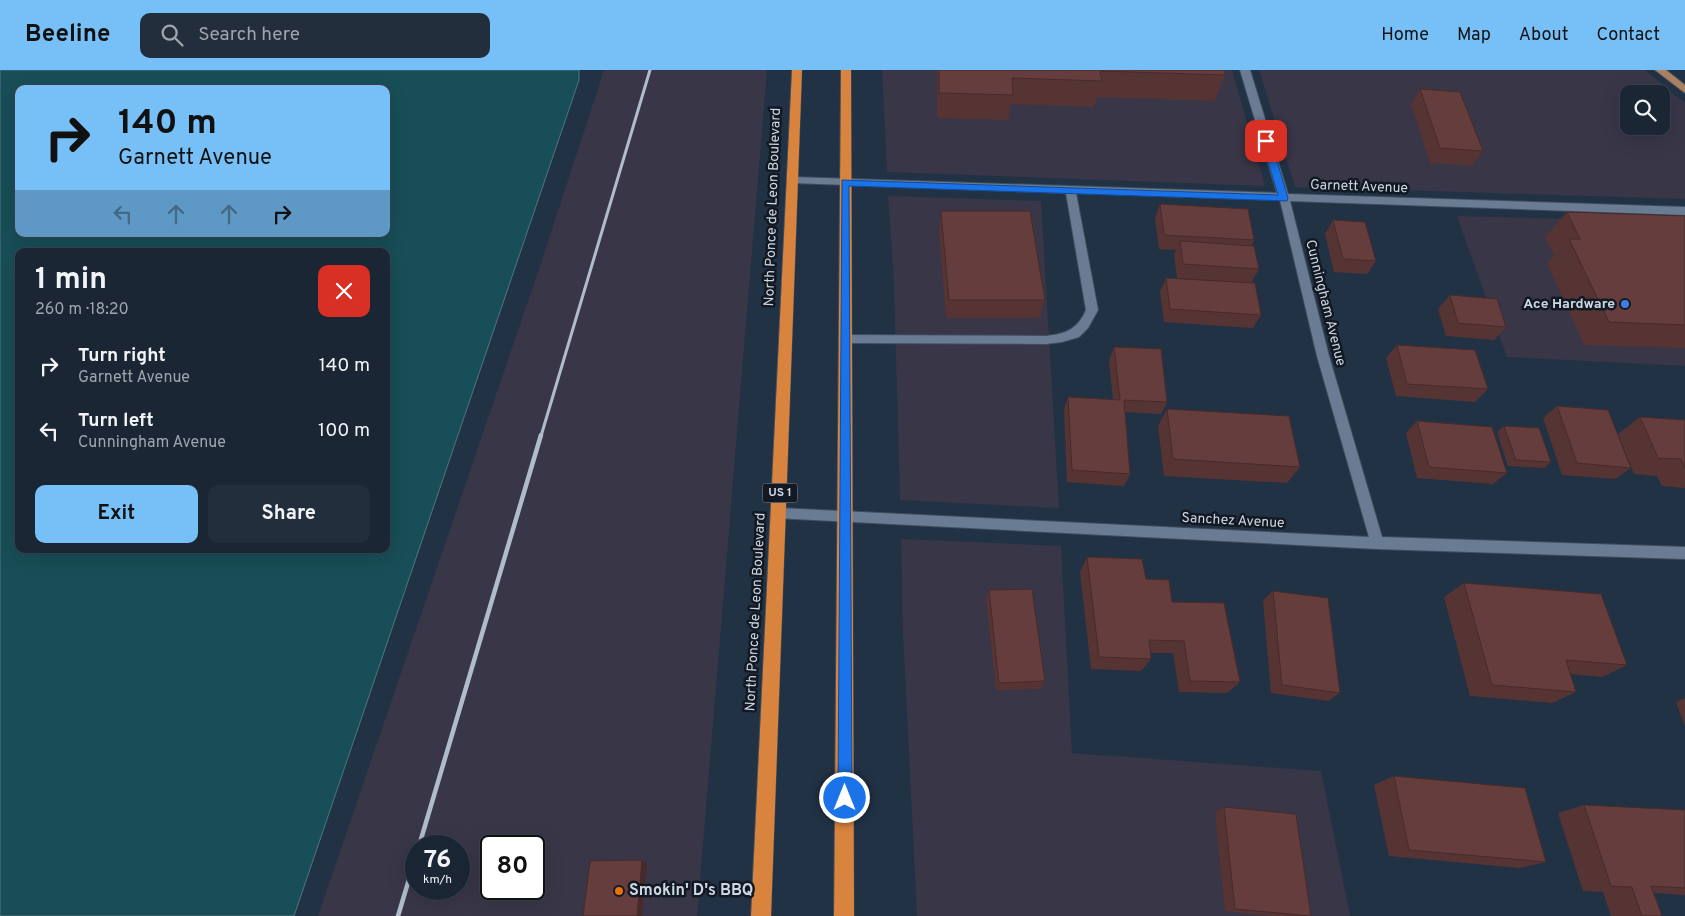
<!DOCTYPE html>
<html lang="en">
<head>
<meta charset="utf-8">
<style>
	body { margin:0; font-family:Overpass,sans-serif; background:#232e3c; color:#f1f3f6; height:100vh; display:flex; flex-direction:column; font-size:19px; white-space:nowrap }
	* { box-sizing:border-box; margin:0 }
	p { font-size:16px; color:#9fa5ac }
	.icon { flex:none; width:28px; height:28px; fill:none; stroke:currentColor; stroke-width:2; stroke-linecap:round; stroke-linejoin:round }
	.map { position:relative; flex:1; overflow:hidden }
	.sheet { position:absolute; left:15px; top:178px; width:375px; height:305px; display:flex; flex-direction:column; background:#1a2634; border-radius:10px; box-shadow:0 5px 20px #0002,0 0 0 1px #38434f }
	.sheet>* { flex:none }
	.banner { position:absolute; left:15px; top:15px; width:375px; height:152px; border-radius:10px; box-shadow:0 5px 20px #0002,0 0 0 1px #38434f; background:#76c0f7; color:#111; overflow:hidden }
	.tools { position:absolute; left:1620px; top:15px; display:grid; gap:10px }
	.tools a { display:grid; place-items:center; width:50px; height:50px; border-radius:10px; background:#1a2634; box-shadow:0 5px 20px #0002,0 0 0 1px #38434f; font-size:25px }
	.speed { position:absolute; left:405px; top:765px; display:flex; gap:10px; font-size:25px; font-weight:700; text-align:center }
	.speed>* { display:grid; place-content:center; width:65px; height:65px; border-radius:50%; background:#1a2634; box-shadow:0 5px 20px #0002,0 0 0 1px #38434f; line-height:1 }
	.speed small { font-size:12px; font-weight:400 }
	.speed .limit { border:2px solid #111; border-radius:8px; background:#fff; color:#111 }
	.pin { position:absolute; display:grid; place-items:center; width:42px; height:42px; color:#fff; margin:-21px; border-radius:10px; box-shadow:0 2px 8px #0006 }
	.me { position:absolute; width:55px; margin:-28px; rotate:0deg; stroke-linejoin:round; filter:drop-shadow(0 0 4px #0008) }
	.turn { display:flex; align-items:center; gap:18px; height:105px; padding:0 20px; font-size:22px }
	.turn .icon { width:65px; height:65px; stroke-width:2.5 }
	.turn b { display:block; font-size:35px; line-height:42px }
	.lanes { display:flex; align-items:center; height:48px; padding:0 20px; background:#0003; justify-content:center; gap:25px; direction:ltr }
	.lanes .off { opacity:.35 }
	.round { display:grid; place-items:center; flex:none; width:52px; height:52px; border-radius:10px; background:#232e3c }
	.headline { display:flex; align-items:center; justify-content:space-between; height:85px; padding:0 20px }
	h1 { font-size:30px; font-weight:700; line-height:38px }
	.button { display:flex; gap:10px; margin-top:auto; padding:10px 20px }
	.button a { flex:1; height:58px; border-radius:10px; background:#76c0f7; color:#111; font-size:20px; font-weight:700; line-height:58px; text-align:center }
	.button a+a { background:#232e3c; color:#f1f3f6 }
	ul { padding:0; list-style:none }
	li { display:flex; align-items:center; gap:15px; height:65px; padding:0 20px }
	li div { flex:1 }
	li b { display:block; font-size:19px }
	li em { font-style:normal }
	header { display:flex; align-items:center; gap:30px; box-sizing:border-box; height:70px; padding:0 25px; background:#76c0f7; color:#111 }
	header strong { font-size:24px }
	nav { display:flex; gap:28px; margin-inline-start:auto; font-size:18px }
	.search { width:350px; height:45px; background:#232e3c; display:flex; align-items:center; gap:12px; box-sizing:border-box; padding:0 18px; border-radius:10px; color:#9fa5ac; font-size:19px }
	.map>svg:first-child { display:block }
	.commercial { fill:#393647; fill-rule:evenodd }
	.water { fill:#184e57; stroke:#4e7781; fill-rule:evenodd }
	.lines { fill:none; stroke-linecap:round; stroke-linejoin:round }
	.minor-casing { stroke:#414e5f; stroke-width:2 }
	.major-casing { stroke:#414e5f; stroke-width:2 }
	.highway-casing { stroke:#414e5f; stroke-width:1 }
	.minor { fill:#6a7c93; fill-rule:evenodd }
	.major { fill:#ac8160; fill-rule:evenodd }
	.highway { fill:#d8843e; fill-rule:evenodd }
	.rail-far1 { stroke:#b1bcca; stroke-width:3 }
	.rail { stroke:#b1bcca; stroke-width:4.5 }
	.wall { fill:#573434 }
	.shaded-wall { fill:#472b2a }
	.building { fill:#653d3c; stroke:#472b2a }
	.route { fill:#1a73e8; stroke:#114b97 }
	.shop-dot { fill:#3f7fe0; stroke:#121922; stroke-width:2 }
	.food-dot { fill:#e8710a; stroke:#121922; stroke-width:2 }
	.labels { text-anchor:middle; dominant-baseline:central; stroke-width:5; stroke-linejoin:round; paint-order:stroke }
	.shield { fill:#121922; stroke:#959eaa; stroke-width:1 }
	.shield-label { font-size:12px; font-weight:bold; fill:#cdd7e4 }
	.street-label { font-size:14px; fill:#cdd7e4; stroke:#121922 }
	.poi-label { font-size:14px; font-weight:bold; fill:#cdd7e4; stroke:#121922; text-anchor:end }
	.near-poi-label { font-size:16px; font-weight:bold; fill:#cdd7e4; stroke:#121922; text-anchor:start }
</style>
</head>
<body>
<header>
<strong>Beeline</strong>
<div class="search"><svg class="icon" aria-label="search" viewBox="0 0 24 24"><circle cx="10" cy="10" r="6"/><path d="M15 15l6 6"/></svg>Search here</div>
<nav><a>Home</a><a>Map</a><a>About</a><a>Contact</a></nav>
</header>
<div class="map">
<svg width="1685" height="846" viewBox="0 0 1685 846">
	<rect width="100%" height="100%" fill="#223245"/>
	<g class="commercial">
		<path d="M604,0h163l-70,846h-379l222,-650zM416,776h43v43h-43zM491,776h43v43h-43z"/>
		<path d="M882,0h350l33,116 -378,-14z"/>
		<path d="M1259,0h386l17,14 -1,2 24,16v97l-390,-12zM1629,24h32v32h-32z"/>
		<path d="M888,126l153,5 18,307 -159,-8 -6,-219z"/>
		<path d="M1457,146l228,6v144l-178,-9z"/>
		<path d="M901,469l160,7 11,207 249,18 29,145h-433l-14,-284z"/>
	</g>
	<path class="water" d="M0,0h579v10l-285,836h-294zM19,19h367v145h-367zM19,181h367v298h-367z"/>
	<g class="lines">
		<defs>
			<path id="minor" d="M1240,0h10l38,124 397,13v8l-395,-14 39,155 53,181 303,10v12l-308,-10 -602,-31 -2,-4 2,-4 4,-2 590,29 -52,-181 -37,-156 -204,-7 22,117 -10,18 -9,9 -17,5 -16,2 -201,-1 -6,-4 6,-4 201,1c20,-2 32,-7 40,-26l-20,-117 -273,-10 -5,-3 5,-3 484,16z"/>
			<path id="major" d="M1655,0h11l19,15v8z"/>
			<g id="highway">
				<path d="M792,0h10l-31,846h-20z"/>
				<path d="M841,0h10l3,846h-20z"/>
			</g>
		</defs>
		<use href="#minor" class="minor-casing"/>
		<use href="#major" class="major-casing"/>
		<use href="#highway" class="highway-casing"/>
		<use href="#minor" class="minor"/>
		<use href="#major" class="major"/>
		<use href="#highway" class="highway"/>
		<path class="rail-far1" d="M541,366l109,-366"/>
		<g class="rail">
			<path d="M419,776l122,-411"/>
			<path d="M398,846l18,-60"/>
		</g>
	</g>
	<g class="wall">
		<path d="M937,0h287l1,5 -10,26 -118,-4 -3,10 -83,-3 -3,16 -71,-2z"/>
		<path d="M1420,19l63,62 -11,15 -42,-3 -19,-59z"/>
		<path d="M1160,134l94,36 -3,6 8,23 -8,14 -74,-5 -3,-23 2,-5 -17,-1 -4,-31z"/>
		<path d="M941,141l104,89 -6,18h-93l-7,-87z"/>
		<path d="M1567,142l118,4v132l-101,-3 -37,-82 7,-7 -9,-19z"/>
		<path d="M1333,150l43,41 -9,13 -33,-2 -9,-38z"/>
		<path d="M1166,208l95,37 -8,13 -89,-6 -4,-30z"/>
		<path d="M1450,225l56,32 -12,13 -48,-4 -8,-27z"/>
		<path d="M1397,275l91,44 -13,13 -79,-6 -10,-38z"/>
		<path d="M1114,277l53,55 -6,12 -36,-2 5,62 -6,12 -57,-4 -3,-73 4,-12 45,3 -4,-40z"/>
		<path d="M1557,336l74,62 -16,11 -53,-4 -19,-57z"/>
		<path d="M1167,339l133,58 -13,16 -123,-7 -6,-50z"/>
		<path d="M1640,347l45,3v68l-23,-2 -5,-10 -23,-2 -16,-40z"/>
		<path d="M1417,351l90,52 -14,11 -76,-6 -11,-45z"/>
		<path d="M1504,356l47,36 -7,6 -36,-2 -11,-34z"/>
		<path d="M1087,487l59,22 26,23 68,80 -13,11 -48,-1 -6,-39h-23l1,6 -10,12 -50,-2 -11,-97z"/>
		<path d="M1464,513l163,82 -25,12 -32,-3 6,18 -24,11 -82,-7 -26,-99z"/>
		<path d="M989,520l56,91 -5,8 -44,1 -10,-91z"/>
		<path d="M1273,521l67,102 -12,8 -57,-8 -8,-93z"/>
		<path d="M1685,628v28l-9,-24z"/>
		<path d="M1394,706l152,86 -26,6 -131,-12 -15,-71z"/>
		<path d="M1584,735l101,5v85l-31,-2 8,23h-51l-8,-24 -20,-1 -25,-78z"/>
		<path d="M1224,737l87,109h-39l-47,-5 -10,-99z"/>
	</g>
	<path class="shaded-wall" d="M642,790l5,4 -5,52h-5z"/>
	<g class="building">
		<path d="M939,0h285l1,5 -125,-4 2,10 -90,-3 1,17 -74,-2z"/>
		<path d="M1420,19l40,3 23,59 -43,-3z"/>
		<path d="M1160,134l88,5 6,31 -90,-5z"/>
		<path d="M941,141h89l15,89h-96z"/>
		<path d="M1567,142l118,4v109l-76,-3 -40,-83h11z"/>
		<path d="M1333,150l32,2 11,39 -33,-2z"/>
		<path d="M1180,171l74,5 5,23 -76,-5z"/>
		<path d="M1166,208l89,5 6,32 -91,-6z"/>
		<path d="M1450,225l47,4 9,28 -48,-4z"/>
		<path d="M1397,275l78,5 13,39 -81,-5z"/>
		<path d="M1114,277l47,2 6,53 -43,-2 6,74 -58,-4 -4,-73 52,3z"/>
		<path d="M1557,336l51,4 23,58 -54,-5z"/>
		<path d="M1167,339l122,7 11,51 -127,-8z"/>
		<path d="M1640,347l45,3v48l-4,-9 -23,-1z"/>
		<path d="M1417,351l75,6 15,46 -78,-6z"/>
		<path d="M1504,356l35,2 12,34 -35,-2z"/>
		<path d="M1087,487l55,2 4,20 23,1 3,22 52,1 16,79 -50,-1 -6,-40 -35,-1 2,19 -52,-2z"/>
		<path d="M1464,513l137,11 26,71 -61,-5 10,32 -84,-7z"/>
		<path d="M1032,519l13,92 -46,2 -10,-93z"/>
		<path d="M1273,521l55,7 12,95 -58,-8z"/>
		<path d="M1394,706l131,12 21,74 -137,-12z"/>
		<path d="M1584,735l101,5v78l-34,-2 11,30h-20l-10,-29 -21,-1z"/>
		<path d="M1224,737l72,7 15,102 -76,-7z"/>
		<path d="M642,790l-5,56h-54l7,-55z"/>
	</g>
	<path class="route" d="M1266,68l5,3 17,57 -1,3 -438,-15 3,612 -2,5 -5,2 -5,-2 -2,-5 4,-618 436,15 -16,-54z"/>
	<circle class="shop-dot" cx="1625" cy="234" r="5"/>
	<circle class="food-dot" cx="619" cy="821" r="5"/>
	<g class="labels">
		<rect class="shield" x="762.5" y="413.5" width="35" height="19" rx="4"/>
		<g class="shield-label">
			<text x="780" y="423">US 1</text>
		</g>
		<g class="street-label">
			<text transform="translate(1359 117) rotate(2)">Garnett Avenue</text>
			<text transform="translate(773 137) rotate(-88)">North Ponce de Leon Boulevard</text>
			<text transform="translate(1325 233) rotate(76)">Cunningham Avenue</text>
			<text transform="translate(1233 451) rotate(3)">Sanchez Avenue</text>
			<text transform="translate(756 542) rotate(-87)">North Ponce de Leon Boulevard</text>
		</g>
		<g class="poi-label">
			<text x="1615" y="234">Ace Hardware</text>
		</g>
		<g class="near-poi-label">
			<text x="629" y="821">Smokin' D's BBQ</text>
		</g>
	</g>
</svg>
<div class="tools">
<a><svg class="icon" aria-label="search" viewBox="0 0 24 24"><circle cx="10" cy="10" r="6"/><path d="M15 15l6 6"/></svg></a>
</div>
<div class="speed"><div>76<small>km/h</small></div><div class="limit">80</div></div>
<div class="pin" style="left:1266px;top:71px;background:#d93025"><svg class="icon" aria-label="arrive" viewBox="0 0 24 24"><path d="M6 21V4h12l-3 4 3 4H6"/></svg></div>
<svg class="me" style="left:845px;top:728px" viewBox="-20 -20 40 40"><circle r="17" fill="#1a73e8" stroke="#fff" stroke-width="3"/><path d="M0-11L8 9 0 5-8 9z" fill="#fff"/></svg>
<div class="banner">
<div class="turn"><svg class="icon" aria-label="right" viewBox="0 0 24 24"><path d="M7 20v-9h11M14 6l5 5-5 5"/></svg><div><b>140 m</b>Garnett Avenue</div></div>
<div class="lanes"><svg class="icon off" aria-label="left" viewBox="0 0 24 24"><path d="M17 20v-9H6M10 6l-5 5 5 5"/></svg><svg class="icon off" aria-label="ahead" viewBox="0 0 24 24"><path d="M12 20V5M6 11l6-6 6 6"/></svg><svg class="icon off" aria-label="ahead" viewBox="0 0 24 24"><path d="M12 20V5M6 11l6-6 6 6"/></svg><svg class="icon" aria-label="right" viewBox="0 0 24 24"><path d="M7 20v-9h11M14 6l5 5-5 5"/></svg></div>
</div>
<section class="sheet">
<div class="headline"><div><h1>1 min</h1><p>260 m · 18:20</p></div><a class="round" style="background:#d93025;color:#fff"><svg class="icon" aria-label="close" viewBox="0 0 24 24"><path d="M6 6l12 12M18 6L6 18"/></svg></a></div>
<ul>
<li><svg class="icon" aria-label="right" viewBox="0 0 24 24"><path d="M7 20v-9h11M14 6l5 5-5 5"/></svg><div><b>Turn right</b><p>Garnett Avenue</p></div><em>140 m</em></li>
<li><svg class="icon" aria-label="left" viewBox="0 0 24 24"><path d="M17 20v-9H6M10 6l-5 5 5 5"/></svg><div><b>Turn left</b><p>Cunningham Avenue</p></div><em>100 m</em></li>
</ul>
<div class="button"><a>Exit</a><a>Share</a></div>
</section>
</div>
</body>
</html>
